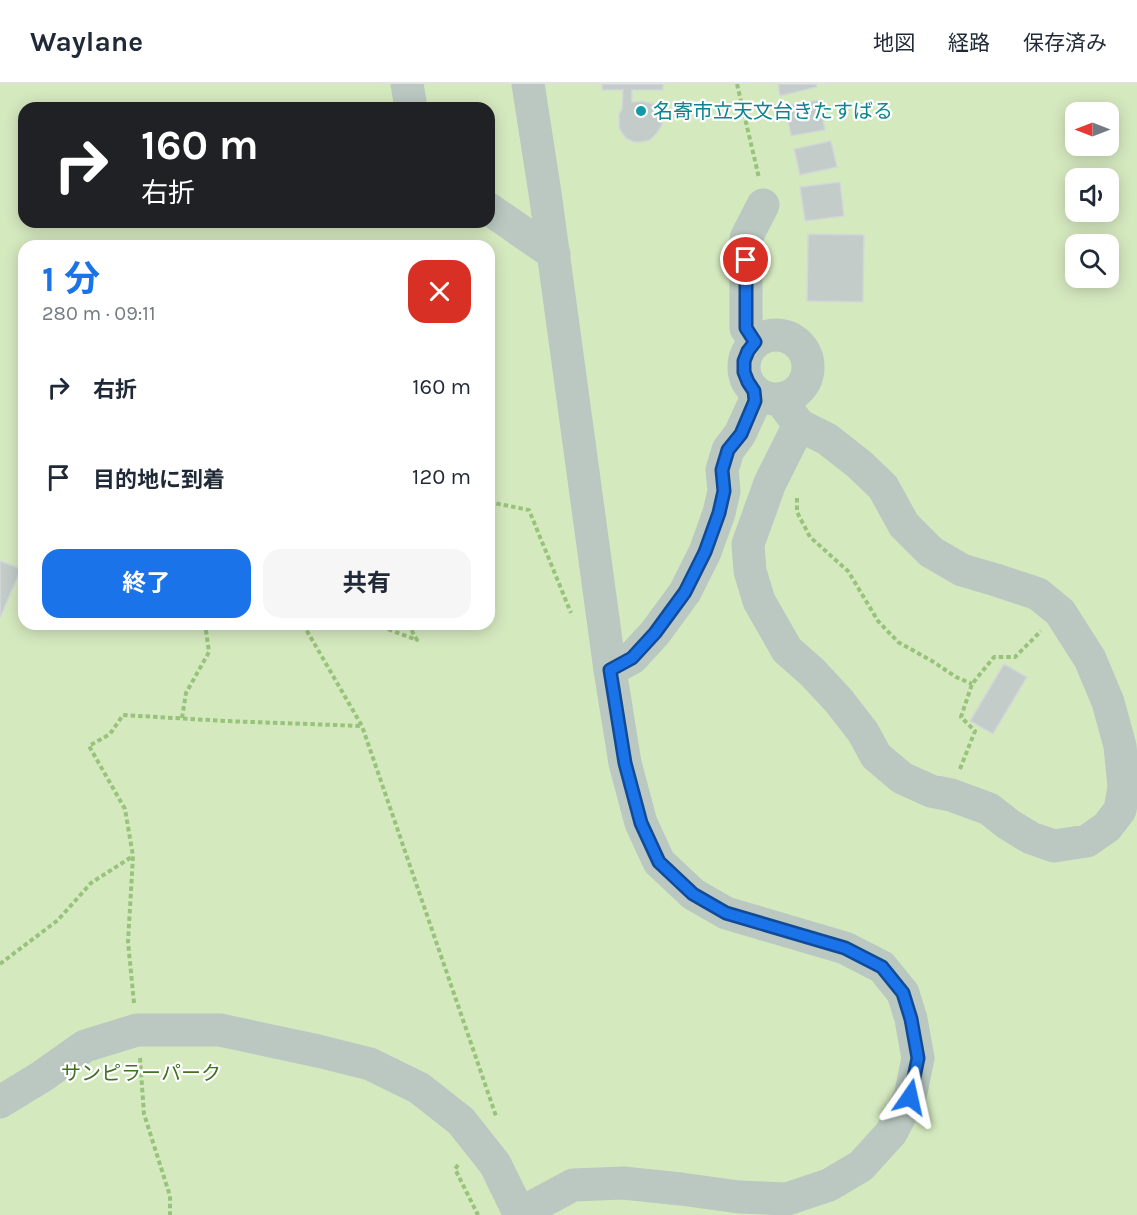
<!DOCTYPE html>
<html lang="ja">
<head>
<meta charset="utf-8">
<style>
	body { margin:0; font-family:Karla,"Noto Sans JP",sans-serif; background:#f6f6f7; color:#1f2937; height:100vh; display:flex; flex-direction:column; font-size:22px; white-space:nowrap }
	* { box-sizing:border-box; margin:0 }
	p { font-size:20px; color:#747a83 }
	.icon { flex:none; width:33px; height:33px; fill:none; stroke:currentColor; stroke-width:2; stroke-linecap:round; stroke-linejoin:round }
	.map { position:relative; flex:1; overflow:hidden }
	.panel { position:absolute; left:18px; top:156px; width:477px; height:390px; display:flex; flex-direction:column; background:#fff; border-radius:18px; box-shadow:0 3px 15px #0003 }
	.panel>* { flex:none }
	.hud { position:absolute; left:18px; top:18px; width:477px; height:126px; border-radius:18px; box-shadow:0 3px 15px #0003; background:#202124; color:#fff; overflow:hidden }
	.needle { width:39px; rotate:270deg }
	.tools { position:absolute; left:1065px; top:18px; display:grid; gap:12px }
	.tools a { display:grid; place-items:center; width:54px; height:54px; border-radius:12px; background:#fff; box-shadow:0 3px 15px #0003; font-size:30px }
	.pin { position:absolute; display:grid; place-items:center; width:51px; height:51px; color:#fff; margin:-26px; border:3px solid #fff; border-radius:50%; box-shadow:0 2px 6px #0007 }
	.me { position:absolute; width:66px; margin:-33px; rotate:11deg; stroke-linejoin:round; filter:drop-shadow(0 0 4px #0008) }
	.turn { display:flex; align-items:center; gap:21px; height:126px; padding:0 24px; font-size:27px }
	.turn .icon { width:78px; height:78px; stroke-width:2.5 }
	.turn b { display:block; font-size:42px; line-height:51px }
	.round { display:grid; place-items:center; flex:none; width:63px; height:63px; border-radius:18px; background:#f6f6f7 }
	.headline { display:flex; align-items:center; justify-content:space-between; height:102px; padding:0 24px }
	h1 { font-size:36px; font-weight:700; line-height:45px; color:#1a73e8 }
	.action { display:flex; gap:12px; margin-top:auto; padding:12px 24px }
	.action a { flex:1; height:69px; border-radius:18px; background:#1a73e8; color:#fff; font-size:24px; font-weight:700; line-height:69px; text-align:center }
	.action a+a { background:#f6f6f7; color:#1f2937 }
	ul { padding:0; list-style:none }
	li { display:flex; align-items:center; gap:18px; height:90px; padding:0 24px }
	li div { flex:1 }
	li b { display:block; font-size:22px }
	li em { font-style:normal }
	header { display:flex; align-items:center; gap:36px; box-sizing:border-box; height:84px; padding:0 30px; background:#fff; border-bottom:2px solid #e0e1e3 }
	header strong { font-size:28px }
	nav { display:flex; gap:33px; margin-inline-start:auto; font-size:21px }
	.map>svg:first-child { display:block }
	.green { fill:#d5e9bf; fill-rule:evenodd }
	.building { fill:#c4ccca; stroke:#d1d8d7; stroke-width:1.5 }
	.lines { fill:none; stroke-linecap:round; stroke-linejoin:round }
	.path { stroke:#98c37b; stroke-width:4; stroke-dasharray:4.5 3; stroke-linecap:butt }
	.minor { stroke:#bac8c1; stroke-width:33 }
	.route-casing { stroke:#114b97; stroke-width:15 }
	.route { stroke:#1a73e8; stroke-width:10 }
	.culture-dot { fill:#0f9aa8; stroke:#fff; stroke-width:2 }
	.labels { text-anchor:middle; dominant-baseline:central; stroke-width:4.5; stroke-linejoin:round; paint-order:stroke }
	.culture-label { font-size:20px; fill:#0d838f; stroke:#fff; text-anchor:start }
	.park-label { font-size:20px; fill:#417121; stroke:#fff }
</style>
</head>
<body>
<header>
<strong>Waylane</strong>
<nav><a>地図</a><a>経路</a><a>保存済み</a></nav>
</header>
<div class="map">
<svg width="1137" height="1131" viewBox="0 0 1137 1131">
	<rect width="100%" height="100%" fill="#efedef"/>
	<path class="green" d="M0,0h1137v1131h-1137zM24,24h465v114h-465zM1076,28h32v34h-32zM1076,94h32v34h-32zM1076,160h32v34h-32zM24,162h465v378h-465z"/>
	<g class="building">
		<path d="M602,0h61v6h-31v12l10,-1 12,3 8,9v12l-5,8 -7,7 -9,2h-7l-7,-3 -5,-6 -3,-6v-13l3,-5 1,-19h-21z"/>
		<path d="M778,0h38l1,3 -37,9z"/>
		<path d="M819,16l6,30 -34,6 -6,-30z"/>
		<path d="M831,57l6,26 -37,8 -6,-26z"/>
		<path d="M840,98l4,34 -39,5 -5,-34z"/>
		<path d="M808,150l56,1 -1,67 -56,-1z"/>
		<path d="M0,477l21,8 -21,49z"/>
		<path d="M1004,580l23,13 -34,57 -23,-13z"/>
	</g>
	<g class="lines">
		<g class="path">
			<path d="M737,0l22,94"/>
			<path d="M797,414v14l13,25 38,34 30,50 20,21 34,19 24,16 16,7"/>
			<path d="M489,418l40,8 42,103"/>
			<path d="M303,540l59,102 134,390"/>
			<path d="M374,540l43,16 -9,-16"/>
			<path d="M182,634l4,-25 23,-41 -4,-28"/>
			<path d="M960,685l15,-38 -14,-14 11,-33 22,-27h21l26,-26"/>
			<path d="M0,880l58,-44 33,-37 42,-27"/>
			<path d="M134,919l-6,-61 5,-86 -8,-47 -36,-63 21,-12 13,-19 102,6 137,5"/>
			<path d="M140,974l4,56 26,82v19"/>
			<path d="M458,1081l-3,4 23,46"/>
		</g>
		<g class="minor">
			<path d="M407,0l4,24"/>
			<path d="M489,125l65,45"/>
			<circle cx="776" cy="283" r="32"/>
			<path d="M755,258l-9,-14v-90l17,-33"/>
			<path d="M780,315l19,26 28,14 32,25 24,23 21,38 27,27 31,18 34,10 42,14 22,18 30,47 18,43 12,44 4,41 -4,23 -13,17 -20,14 -33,5 -23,-8 -23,-14 -19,-15 -38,-14 -20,-4 -29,-13 -26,-22 -13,-24 -24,-31 -27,-29 -25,-22 -28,-49 -9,-30 -2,-27 22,-61 29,-58"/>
			<path d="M610,586l22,-12 23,-25 30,-41 20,-40 14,-39 5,-22 -2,-21 6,-20 12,-16 15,-33 -1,-10"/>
			<path d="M0,1018l41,-25 44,-31 52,-16h83l98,21 52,13 49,24 42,33 34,43 25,51"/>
			<path d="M519,1130l54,-29 50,-2 58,6 58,8 48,2 42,-14 32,-19 30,-33 19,-36 8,-39 -7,-39 -8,-26 -21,-26 -37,-19 -119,-35 -33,-19 -34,-32 -18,-39 -16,-60 -15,-93 -65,-477 -17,-109"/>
		</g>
	</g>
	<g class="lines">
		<defs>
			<path id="route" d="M746,176v68l9,14 -7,9 -4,10v11l4,10 6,9 1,10 -14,33 -13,16 -6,20 2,21 -5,22 -14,39 -20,40 -30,41 -23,25 -22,12 15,93 16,60 18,39 34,32 33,19 119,35 37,19 21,26 8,26 7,39 -8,39"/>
		</defs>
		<use href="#route" class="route-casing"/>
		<use href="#route" class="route"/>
	</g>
	<circle class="culture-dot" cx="641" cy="27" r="6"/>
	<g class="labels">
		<g class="culture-label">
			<text x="653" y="27">名寄市立天文台きたすばる</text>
		</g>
		<g class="park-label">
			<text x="141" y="989">サンピラーパーク</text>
		</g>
	</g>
</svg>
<div class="tools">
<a><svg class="needle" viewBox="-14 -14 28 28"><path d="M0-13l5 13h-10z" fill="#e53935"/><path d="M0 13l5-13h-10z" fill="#747a83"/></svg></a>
<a><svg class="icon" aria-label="sound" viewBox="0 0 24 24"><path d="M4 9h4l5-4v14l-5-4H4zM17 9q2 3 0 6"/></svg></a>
<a><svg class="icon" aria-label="search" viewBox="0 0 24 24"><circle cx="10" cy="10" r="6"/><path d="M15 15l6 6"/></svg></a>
</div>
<div class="pin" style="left:746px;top:176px;background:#d93025"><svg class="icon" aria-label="arrive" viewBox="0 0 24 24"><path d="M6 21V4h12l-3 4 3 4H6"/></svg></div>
<svg class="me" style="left:910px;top:1013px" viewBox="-20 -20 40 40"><path d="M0-17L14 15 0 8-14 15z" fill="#1a73e8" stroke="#fff" stroke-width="4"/></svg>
<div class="hud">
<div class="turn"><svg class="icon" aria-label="right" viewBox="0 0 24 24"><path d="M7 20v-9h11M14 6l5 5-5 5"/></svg><div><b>160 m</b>右折</div></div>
</div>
<section class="panel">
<div class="headline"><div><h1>1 分</h1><p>280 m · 09:11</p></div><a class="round" style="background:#d93025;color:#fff"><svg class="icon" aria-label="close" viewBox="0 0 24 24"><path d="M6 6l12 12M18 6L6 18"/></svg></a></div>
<ul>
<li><svg class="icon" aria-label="right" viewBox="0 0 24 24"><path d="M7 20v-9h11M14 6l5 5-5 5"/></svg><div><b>右折</b></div><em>160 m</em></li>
<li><svg class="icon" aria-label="arrive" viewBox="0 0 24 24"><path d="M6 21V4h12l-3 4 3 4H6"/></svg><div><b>目的地に到着</b></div><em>120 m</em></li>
</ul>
<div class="action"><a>終了</a><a>共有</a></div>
</section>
</div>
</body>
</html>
